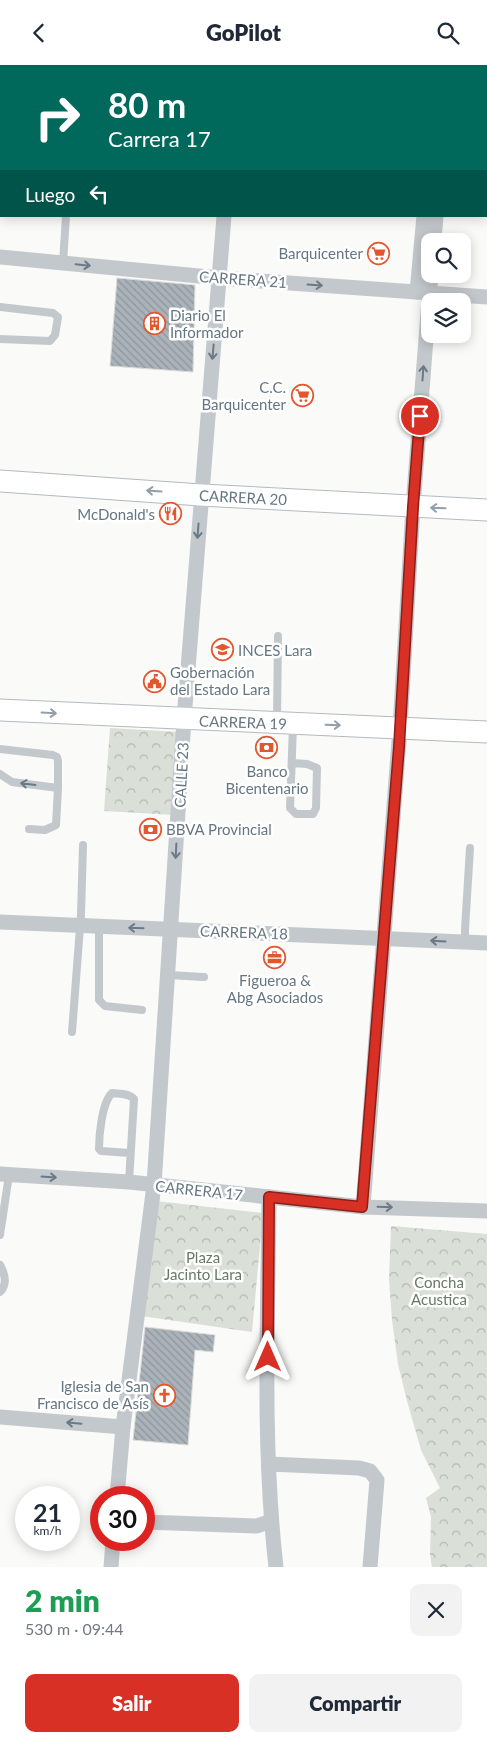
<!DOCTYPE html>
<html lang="es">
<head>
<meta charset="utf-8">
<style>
	body { margin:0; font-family:Lato,sans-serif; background:#f2f2f3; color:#1f2937; height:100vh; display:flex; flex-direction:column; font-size:19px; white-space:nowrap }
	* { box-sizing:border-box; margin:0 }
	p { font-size:16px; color:#747a83 }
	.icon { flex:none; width:28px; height:28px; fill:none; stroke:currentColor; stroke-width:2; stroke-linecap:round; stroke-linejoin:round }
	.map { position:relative; height:1502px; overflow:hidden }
	.panel { display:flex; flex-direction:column; background:#fff; flex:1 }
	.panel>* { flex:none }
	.hud { position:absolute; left:0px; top:0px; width:488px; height:152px; box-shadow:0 2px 12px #0003; background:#00695c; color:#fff; overflow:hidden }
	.fabs { position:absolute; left:421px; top:168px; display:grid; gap:10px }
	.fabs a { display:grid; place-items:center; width:50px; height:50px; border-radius:10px; background:#fff; box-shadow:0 2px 12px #0003; font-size:25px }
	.speed { position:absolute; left:15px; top:1421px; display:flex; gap:10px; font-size:25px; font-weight:700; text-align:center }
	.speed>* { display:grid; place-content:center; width:65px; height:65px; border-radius:50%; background:#fff; box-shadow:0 2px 12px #0003; line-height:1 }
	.speed small { font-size:12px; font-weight:400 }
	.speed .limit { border:8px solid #d22; background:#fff; color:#111 }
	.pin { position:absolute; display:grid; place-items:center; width:42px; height:42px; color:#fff; margin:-21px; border:2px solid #fff; border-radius:50%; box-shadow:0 1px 5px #0007 }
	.me { position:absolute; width:55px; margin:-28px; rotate:0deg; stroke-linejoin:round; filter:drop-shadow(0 0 4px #0008) }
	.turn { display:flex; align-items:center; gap:18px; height:105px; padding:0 25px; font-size:22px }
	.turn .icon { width:65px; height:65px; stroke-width:2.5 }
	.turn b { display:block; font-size:35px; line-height:42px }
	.then { display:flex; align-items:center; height:48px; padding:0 25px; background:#0003; gap:10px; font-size:19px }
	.round { display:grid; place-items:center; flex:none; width:52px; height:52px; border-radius:10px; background:#f2f2f3 }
	.summary { display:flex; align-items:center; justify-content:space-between; height:85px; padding:0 25px }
	h1 { font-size:30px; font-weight:800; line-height:38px; color:#1e9e55 }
	.action { display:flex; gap:10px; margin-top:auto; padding:10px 25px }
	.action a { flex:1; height:58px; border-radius:10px; background:#d93025; color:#fff; font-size:20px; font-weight:800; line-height:58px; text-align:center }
	.action a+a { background:#f2f2f3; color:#1f2937 }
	header { display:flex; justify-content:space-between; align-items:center; height:65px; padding:0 25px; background:#fff; font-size:22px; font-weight:800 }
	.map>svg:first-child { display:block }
	.park { fill:url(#park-crowns) }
	.building { fill:url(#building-back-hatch); stroke:#dcdcda }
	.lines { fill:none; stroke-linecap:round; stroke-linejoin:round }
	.secondary-casing { stroke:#b3babf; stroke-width:23 }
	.lane { stroke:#c3c8cc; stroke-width:8 }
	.street { stroke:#c3c8cc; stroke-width:15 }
	.secondary { stroke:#fff; stroke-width:21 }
	.oneway { stroke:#6a7a87 }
	.oneway2 { stroke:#939fa8 }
	.route-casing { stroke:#8d1f18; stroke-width:12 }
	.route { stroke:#d93025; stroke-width:9 }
	.labels { text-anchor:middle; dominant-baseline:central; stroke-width:5; stroke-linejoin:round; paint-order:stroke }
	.poi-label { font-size:15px; fill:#657683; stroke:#fff; text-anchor:end }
	.street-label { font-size:15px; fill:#657683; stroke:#fff }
	.park-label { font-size:15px; fill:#687a64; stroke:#fff }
</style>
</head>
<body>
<header><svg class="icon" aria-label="back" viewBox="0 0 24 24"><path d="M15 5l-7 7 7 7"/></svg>GoPilot<svg class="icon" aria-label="search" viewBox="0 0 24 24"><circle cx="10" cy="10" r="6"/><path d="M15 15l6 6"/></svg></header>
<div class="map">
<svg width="487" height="1502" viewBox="0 0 487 1502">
	<defs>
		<pattern id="park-crowns" width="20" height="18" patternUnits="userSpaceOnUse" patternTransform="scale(1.25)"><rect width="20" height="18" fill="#dadfd7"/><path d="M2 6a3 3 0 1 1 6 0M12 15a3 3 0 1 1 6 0" fill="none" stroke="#b4b9b4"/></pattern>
		<pattern id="building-back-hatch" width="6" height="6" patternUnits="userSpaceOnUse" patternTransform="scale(1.25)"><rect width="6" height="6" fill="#aab3b9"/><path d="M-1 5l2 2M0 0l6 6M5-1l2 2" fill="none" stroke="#8e969c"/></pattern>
	</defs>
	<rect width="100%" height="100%" fill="#fafaf8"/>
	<g class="park">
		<path d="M110,663l70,4 -6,83 -70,-4z"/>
		<path d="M156,1136l107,12 -11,119 -111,-16z"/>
		<path d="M391,1161l96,8v333h-55l-2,-13 1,-37 -5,-19 14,-10 -19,-38 -14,-49 -9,-37 -6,-44 -3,-41z"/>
	</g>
	<g class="building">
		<path d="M117,213l78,7 -2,87 -83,-6z"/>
		<path d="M145,1262l70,8 -2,17 -18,-2 -7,95 -55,-5z"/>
	</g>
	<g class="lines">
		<defs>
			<g id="secondary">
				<path d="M0,416l201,14 286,15"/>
				<path d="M0,645l487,22"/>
			</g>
		</defs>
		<use href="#secondary" class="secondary-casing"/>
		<g class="lane">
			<path d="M63,198l3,-47"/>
			<path d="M0,242l53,6 5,4 -3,18 -5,6 -50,-2"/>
			<path d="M277,656l1,-85"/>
			<path d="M0,684l53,6 4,2 1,4v27l-46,-6 -12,-8"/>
			<path d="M292,698l15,1 10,4 -1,40 -3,6h-17l-6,-6 3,-82"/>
			<path d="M29,764l16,1 11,-5 2,-37"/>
			<path d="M99,862v73l6,6 37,4"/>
			<path d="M465,877v-13l5,-81"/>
			<path d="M168,910l36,2"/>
			<path d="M72,967l9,-118 2,-69"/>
			<path d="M129,1117l5,-83c-5,-6 -15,-5 -22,-6 -10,9 -13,42 -13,56l2,2 29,2"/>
			<path d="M0,1170l9,-60"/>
			<path d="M0,1200c5,9 8,19 0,27"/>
		</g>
		<g class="street">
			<path d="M232,1l1,-1"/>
			<path d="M437,1v-1"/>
			<path d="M450,1v-1"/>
			<path d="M434,176l2,-25"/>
			<path d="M0,192l220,21 267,19"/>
			<path d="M417,227l7,-76"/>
			<path d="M0,857l487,21"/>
			<path d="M0,1109l129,8 234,25 124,4"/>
			<path d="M269,1132c-1,123 -7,247 7,370"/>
			<path d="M363,1142l37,-479 13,-221 18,-233"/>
			<path d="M0,1352l123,10"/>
			<path d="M269,1399l90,4 11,3 7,9 -7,87"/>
			<path d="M117,1432l6,-70 31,-242 30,-466 40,-503"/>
			<path d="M144,1457l113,4 14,-5"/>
			<path d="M111,1502l2,-27"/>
		</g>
		<use href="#secondary" class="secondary"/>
	</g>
	<defs><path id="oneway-shaft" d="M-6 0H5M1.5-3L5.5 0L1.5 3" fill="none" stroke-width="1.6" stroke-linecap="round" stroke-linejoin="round" transform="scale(1.25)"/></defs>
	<g class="oneway">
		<use href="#oneway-shaft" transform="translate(83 200) rotate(6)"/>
		<use href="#oneway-shaft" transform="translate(315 220) rotate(4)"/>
		<use href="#oneway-shaft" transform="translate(213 287) rotate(95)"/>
		<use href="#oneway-shaft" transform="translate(423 308) rotate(-86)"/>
		<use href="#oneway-shaft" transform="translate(198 466) rotate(94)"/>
		<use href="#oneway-shaft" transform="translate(28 719) rotate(-173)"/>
		<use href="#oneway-shaft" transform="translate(176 786) rotate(93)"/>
		<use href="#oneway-shaft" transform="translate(136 863) rotate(-178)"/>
		<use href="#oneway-shaft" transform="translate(438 876) rotate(-177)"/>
		<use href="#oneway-shaft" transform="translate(49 1112) rotate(4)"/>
		<use href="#oneway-shaft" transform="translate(385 1142) rotate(2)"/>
		<use href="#oneway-shaft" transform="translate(74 1358) rotate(-175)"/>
	</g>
	<g class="oneway2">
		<use href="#oneway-shaft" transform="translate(154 426) rotate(-176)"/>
		<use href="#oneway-shaft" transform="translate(438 443) rotate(-178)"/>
		<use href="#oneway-shaft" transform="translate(49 648) rotate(3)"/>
		<use href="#oneway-shaft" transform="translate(333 660) rotate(2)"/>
	</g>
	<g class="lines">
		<defs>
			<path id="route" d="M268,1292l1,-160 93,10 37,-460 14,-240 7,-91"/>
		</defs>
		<use href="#route" class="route-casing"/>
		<use href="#route" class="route"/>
	</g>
	<defs>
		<symbol id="supermarket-ring" viewBox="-11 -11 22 22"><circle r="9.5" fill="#fff" stroke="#e4572e" stroke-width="1.5"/><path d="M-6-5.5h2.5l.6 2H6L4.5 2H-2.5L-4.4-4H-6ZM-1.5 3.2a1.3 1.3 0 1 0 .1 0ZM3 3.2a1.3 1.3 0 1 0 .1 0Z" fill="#e4572e"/></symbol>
		<symbol id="building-ring" viewBox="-11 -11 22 22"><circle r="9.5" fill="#fff" stroke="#e4572e" stroke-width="1.5"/><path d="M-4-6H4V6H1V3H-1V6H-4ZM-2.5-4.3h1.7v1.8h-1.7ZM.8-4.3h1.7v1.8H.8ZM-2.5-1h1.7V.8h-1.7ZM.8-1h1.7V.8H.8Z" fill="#e4572e"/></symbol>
		<symbol id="restaurant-ring" viewBox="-11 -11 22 22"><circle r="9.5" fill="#fff" stroke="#e4572e" stroke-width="1.5"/><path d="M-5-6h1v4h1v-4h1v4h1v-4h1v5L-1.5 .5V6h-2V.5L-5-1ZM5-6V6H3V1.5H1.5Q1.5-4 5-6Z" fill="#e4572e"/></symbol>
		<symbol id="university-ring" viewBox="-11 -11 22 22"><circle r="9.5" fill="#fff" stroke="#e4572e" stroke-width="1.5"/><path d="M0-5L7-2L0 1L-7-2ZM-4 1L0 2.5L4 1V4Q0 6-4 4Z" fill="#e4572e"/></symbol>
		<symbol id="civic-ring" viewBox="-11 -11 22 22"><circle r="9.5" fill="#fff" stroke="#e4572e" stroke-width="1.5"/><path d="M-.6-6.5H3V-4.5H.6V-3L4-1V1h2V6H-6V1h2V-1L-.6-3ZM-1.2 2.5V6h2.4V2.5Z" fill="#e4572e"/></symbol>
		<symbol id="bank-ring" viewBox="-11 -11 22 22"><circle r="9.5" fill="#fff" stroke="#e4572e" stroke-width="1.5"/><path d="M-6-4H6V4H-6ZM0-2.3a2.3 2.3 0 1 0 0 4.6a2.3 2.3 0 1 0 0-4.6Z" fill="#e4572e"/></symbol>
		<symbol id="office-ring" viewBox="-11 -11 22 22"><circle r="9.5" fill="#fff" stroke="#e4572e" stroke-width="1.5"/><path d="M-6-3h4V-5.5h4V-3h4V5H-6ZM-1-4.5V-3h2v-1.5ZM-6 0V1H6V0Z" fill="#e4572e"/></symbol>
		<symbol id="church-ring" viewBox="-11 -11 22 22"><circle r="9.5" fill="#fff" stroke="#e4572e" stroke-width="1.5"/><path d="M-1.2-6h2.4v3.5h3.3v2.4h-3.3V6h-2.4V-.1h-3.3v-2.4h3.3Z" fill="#e4572e"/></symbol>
	</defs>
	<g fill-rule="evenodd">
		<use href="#supermarket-ring" x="366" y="176" width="25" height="25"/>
		<use href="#building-ring" x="142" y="246" width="25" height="25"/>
		<use href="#supermarket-ring" x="290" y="318" width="25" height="25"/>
		<use href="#restaurant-ring" x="158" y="436" width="25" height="25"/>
		<use href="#university-ring" x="210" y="572" width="25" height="25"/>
		<use href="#civic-ring" x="142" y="604" width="25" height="25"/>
		<use href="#bank-ring" x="254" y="670" width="25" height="25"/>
		<use href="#bank-ring" x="138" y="752" width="25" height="25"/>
		<use href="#office-ring" x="262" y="880" width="25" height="25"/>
		<use href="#church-ring" x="152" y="1318" width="25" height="25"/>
	</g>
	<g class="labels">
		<g class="poi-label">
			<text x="363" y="188">Barquicenter</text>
			<text x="170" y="250" text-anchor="start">Diario El<tspan x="170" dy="17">Informador</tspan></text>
			<text x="286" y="322">C.C.<tspan x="286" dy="17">Barquicenter</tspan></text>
			<text x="155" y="449">McDonald's</text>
			<text x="238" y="585" text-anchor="start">INCES Lara</text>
			<text x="170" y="607" text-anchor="start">Gobernación<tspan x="170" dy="17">del Estado Lara</tspan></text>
			<text x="267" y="706" text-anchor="middle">Banco<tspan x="267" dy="17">Bicentenario</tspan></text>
			<text x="166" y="764" text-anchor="start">BBVA Provincial</text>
			<text x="275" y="915" text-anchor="middle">Figueroa &amp;<tspan x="275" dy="17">Abg Asociados</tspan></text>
			<text x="149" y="1321">Iglesia de San<tspan x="149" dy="17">Francisco de Asís</tspan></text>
		</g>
		<g class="street-label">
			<text transform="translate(243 214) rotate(4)">CARRERA 21</text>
			<text transform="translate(243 432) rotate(3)">CARRERA 20</text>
			<text transform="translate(243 657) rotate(2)">CARRERA 19</text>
			<text transform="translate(181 710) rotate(-87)">CALLE 23</text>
			<text transform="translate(244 867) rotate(2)">CARRERA 18</text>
			<text transform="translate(199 1125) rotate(6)">CARRERA 17</text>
		</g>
		<g class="park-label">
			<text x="203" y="1192">Plaza<tspan x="203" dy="17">Jacinto Lara</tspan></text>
			<text x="439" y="1217">Concha<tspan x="439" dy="17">Acustica</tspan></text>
		</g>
	</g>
</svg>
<div class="fabs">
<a><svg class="icon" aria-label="search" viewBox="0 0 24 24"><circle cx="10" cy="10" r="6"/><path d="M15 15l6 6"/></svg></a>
<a><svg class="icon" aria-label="layers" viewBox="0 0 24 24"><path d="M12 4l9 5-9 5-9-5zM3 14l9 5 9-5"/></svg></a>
</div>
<div class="speed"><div>21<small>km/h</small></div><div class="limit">30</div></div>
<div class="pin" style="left:420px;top:351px;background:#d93025"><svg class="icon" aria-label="arrive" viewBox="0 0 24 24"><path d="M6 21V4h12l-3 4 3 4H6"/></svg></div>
<svg class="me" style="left:268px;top:1292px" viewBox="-20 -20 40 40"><path d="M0-17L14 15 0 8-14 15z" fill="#d93025" stroke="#fff" stroke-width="4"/></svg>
<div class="hud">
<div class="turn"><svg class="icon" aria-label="right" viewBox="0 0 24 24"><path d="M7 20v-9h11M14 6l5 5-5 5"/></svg><div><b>80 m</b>Carrera 17</div></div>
<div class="then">Luego<svg class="icon" aria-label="left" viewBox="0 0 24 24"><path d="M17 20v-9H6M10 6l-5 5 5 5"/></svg></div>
</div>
</div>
<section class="panel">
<div class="summary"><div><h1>2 min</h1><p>530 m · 09:44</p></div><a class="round"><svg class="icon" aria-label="close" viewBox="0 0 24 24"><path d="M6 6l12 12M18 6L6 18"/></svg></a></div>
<div class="action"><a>Salir</a><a>Compartir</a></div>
</section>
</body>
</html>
